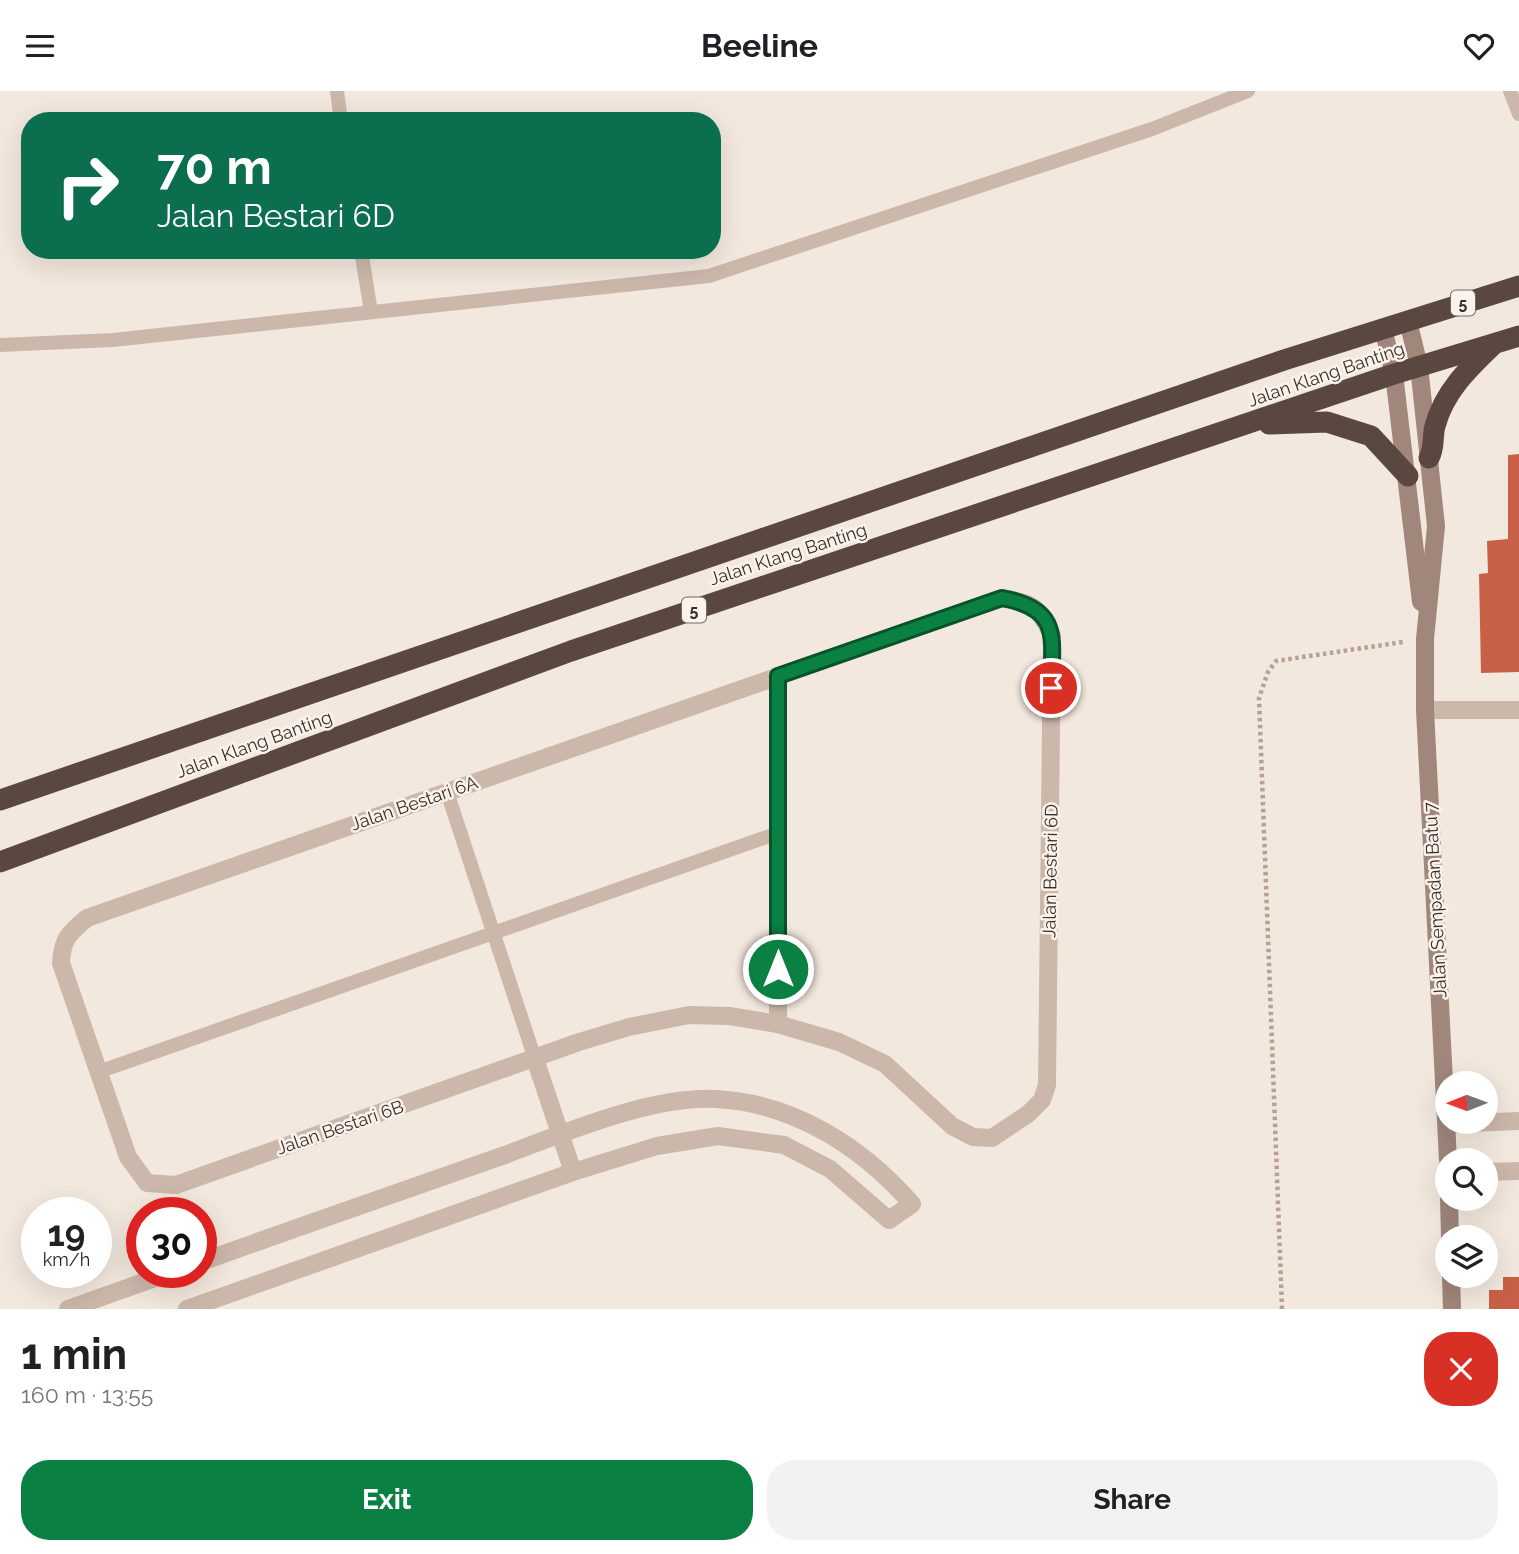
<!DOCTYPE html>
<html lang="en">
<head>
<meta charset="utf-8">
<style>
	body { margin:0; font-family:Raleway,sans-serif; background:#f2f2f2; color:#202124; height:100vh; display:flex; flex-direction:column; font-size:26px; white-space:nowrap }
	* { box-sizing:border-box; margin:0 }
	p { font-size:23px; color:#757577 }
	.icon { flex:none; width:38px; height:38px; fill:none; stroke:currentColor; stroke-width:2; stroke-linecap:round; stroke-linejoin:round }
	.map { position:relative; height:1218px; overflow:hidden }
	.panel { display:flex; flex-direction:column; background:#fff; flex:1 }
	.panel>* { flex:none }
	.top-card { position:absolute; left:21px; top:21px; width:700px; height:147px; border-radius:28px; box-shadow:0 7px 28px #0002; background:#0b6e4f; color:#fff; overflow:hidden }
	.needle { width:46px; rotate:269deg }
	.tools { position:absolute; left:1435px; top:980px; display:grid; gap:14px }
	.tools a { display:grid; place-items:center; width:63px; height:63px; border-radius:50%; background:#fff; box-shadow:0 7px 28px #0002; font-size:35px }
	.speed { position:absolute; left:21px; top:1106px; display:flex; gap:14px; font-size:35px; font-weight:700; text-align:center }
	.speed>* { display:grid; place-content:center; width:91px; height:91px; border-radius:50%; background:#fff; box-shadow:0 7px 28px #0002; line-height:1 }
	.speed small { font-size:18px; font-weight:400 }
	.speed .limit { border:10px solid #d22; background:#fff; color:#111 }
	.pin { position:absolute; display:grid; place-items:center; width:60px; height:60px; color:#fff; margin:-30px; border:4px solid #fff; border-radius:50%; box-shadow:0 2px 7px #0007 }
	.me { position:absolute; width:77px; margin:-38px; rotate:0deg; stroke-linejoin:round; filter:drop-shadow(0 0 5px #0008) }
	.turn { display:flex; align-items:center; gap:24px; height:147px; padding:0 21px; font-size:32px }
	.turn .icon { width:91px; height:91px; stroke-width:2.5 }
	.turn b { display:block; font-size:49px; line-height:60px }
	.round { display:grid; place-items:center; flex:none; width:74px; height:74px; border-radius:28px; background:#f2f2f2 }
	.head { display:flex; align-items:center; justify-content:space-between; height:119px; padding:0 21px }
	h1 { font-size:42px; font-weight:700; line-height:52px }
	.action { display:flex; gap:14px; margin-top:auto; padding:14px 21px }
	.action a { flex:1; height:80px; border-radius:28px; background:#0b8043; color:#fff; font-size:28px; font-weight:700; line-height:80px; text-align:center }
	.action a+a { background:#f2f2f2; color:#202124 }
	header { display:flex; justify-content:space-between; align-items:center; height:91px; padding:0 21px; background:#fff; font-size:32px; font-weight:700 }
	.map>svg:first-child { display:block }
	.building { fill:#c86047 }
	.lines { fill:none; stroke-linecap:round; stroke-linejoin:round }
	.path { stroke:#b8a194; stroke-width:4.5; stroke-dasharray:3.5 3.5; stroke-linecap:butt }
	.lane { stroke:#ccb8aa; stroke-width:14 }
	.street { stroke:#ccb8aa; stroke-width:18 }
	.secondary { stroke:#a0867b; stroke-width:18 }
	.highway { stroke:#5a4740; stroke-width:21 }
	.route-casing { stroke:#07532c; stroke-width:18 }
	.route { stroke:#0b8043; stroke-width:12 }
	.labels { text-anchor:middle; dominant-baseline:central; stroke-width:5; stroke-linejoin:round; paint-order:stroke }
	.shield { fill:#fbf3eb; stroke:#736963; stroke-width:2 }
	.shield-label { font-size:16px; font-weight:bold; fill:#392e29 }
	.street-label { font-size:18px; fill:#392e29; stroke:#fbf3eb }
</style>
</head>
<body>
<header><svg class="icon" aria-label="menu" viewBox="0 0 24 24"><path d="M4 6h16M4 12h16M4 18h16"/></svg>Beeline<svg class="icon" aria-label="heart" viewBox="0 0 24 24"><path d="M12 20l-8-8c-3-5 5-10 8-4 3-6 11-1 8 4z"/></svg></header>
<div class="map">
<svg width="1519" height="1218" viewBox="0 0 1519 1218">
	<rect width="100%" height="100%" fill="#f3e8de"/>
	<g class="building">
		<path d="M1519,363v218l-38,1 -2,-99 9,-1 -1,-32 21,-2v-84z"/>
		<path d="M1503,1186h16v32h-30v-19h14z"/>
	</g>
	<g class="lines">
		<path class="path" d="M1282,1218l-23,-611 9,-26 8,-11 127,-19"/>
		<g class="lane">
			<path d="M337,0l4,30"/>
			<path d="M1510,0l9,23"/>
			<path d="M361,159l10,62"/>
			<path d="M0,254l113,-5 596,-64 443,-147 96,-38"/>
			<path d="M447,701l88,267"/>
			<path d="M98,981l680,-239"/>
		</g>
		<g class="street">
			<path d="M1002,507c32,6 36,8 50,37l-5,450 -5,15 -14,14 -36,24 -19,-1 -21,-11 -67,-62 -46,-22 -61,-18 -49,-8 -40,-1 -60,12 -50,15 -403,143 -29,-2 -19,-26 -67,-194c1,-24 8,-30 26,-45z"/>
			<path d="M778,585v348"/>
			<path d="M1425,619h94"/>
			<path d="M535,968l38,113"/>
			<path d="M1447,1033l72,-3"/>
			<path d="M1486,1081l33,-1"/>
			<path d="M68,1218l104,-37"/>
			<path d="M187,1218l386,-137 84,-26 61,-10 66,9 46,24 59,51 23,-16c-50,-57 -118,-101 -196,-105 -67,-3 -151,34 -214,57 -100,35 -201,70 -301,106"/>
		</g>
		<g class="secondary">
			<path d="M1408,230l11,45 17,160 -11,113v71l23,450"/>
			<path d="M1383,237l11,46 27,228"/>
			<path d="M1449,1108l1,38"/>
			<path d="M1451,1185l1,33"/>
		</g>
		<g class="highway">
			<path d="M1269,333l58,-2 44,14 37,40"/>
			<path d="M1429,367c6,-11 3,-21 6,-32 9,-34 33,-57 57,-80"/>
			<path d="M0,709l1284,-440 235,-74"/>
			<path d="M0,771l571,-211 823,-277 125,-38"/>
		</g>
	</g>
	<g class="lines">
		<defs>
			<path id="route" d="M778,878v-293l224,-78c60,11 50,40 49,90"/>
		</defs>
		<use href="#route" class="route-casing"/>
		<use href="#route" class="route"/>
	</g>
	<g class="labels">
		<g class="shield">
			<rect x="1451" y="199.5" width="24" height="25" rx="5"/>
			<rect x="682" y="506.5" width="24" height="25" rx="5"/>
		</g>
		<g class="shield-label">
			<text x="1463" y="212">5</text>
			<text x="694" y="519">5</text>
		</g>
		<g class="street-label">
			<text transform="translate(1326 283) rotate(-19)">Jalan Klang Banting</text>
			<text transform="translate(788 463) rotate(-18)">Jalan Klang Banting</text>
			<text transform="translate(254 653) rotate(-20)">Jalan Klang Banting</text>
			<text transform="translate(414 712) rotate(-19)">Jalan Bestari 6A</text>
			<text transform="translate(1050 780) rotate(-89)">Jalan Bestari 6D</text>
			<text transform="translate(1435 809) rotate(-93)">Jalan Sempadan Batu 7</text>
			<text transform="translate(340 1036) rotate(-19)">Jalan Bestari 6B</text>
		</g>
	</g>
</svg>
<div class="tools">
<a><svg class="needle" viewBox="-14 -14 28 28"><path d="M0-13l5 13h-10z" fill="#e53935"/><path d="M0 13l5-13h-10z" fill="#757577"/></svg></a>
<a><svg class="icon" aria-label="search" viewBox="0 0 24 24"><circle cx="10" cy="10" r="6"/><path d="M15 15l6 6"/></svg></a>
<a><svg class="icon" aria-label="layers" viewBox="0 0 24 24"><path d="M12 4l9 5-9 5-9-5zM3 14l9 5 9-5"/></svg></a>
</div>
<div class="speed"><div>19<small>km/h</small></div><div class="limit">30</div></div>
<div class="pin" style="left:1051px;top:597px;background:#d93025"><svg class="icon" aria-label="arrive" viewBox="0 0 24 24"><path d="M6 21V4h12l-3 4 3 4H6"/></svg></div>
<svg class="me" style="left:778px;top:878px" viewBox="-20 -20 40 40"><circle r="17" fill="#0b8043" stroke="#fff" stroke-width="3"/><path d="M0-11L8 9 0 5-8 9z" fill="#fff"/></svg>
<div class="top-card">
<div class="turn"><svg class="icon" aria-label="right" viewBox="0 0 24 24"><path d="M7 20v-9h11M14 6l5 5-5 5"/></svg><div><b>70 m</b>Jalan Bestari 6D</div></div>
</div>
</div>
<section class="panel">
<div class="head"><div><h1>1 min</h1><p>160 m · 13:55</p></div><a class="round" style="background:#d93025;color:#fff"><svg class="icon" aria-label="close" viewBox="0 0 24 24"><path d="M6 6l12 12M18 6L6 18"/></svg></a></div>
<div class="action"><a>Exit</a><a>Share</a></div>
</section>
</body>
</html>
